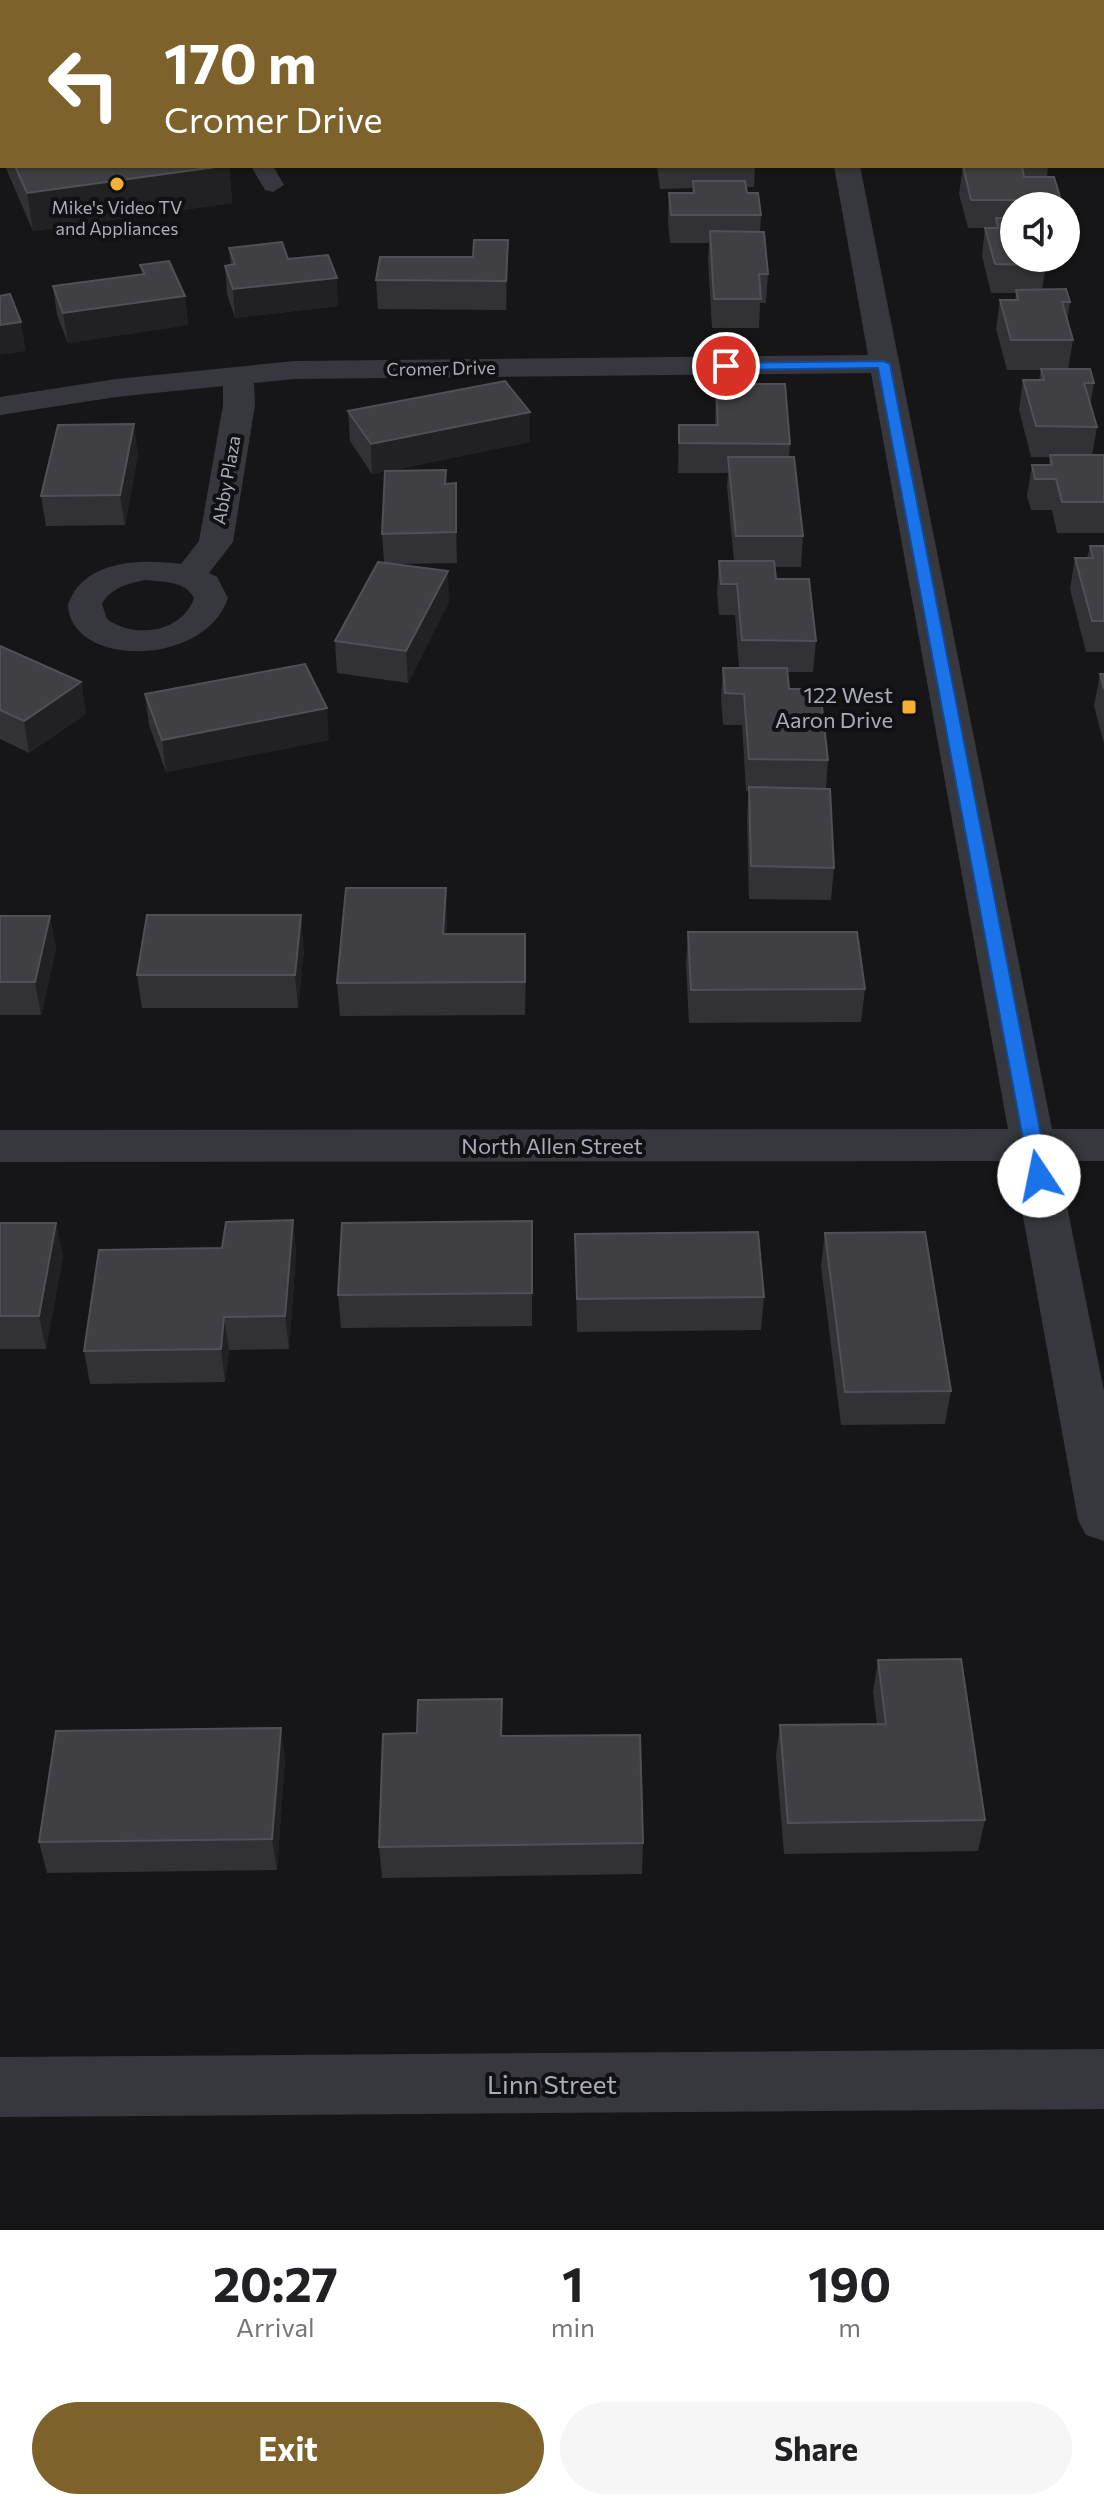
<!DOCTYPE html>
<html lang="en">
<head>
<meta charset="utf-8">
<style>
	body { margin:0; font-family:Commissioner,sans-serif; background:#f6f6f6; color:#202124; height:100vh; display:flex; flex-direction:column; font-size:30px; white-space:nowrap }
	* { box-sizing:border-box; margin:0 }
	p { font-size:26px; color:#757577 }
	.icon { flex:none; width:44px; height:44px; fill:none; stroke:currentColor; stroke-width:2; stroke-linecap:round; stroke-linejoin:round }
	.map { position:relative; height:2230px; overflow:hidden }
	.drawer { display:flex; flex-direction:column; background:#fff; flex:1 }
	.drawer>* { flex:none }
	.top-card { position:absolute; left:0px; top:0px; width:1104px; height:168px; box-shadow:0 2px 6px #0004; background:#7e622b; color:#fff; overflow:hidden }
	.buttons { position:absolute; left:1000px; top:192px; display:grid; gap:16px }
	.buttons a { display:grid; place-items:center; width:80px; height:80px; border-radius:50%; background:#fff; box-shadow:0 2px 6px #0004; font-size:40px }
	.pin { position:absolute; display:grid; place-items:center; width:68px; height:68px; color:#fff; margin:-34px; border:4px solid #fff; border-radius:50%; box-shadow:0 2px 8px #0007 }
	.me { position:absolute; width:88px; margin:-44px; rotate:349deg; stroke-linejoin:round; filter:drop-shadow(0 0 6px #0008) }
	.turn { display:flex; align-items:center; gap:28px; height:168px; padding:0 32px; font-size:36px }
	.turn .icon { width:104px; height:104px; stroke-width:2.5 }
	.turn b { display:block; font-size:56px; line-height:68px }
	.eta { display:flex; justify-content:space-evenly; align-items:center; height:136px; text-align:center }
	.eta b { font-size:48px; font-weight:700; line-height:56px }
	.primary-button { display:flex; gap:16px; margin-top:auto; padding:16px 32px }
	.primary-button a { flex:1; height:92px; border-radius:48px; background:#7e622b; color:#fff; font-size:32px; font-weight:700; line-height:92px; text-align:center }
	.primary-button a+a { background:#f6f6f6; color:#202124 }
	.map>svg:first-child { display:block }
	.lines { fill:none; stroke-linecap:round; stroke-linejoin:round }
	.service { fill:#37383d; fill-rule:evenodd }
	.minor { fill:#37383d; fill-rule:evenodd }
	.primary { fill:#53555c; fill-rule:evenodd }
	.wall { fill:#323236 }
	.shaded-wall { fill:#212124 }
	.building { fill:#3f3f44; stroke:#4f5156; stroke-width:2 }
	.route { fill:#1a73e8; stroke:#114b97; stroke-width:2 }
	.poi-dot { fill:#f2b134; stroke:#111113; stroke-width:3 }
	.labels { text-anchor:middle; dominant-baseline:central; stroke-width:8; stroke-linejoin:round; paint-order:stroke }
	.far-poi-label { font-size:18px; fill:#a8adb8; stroke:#111113 }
	.far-street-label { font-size:18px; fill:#a8adb8; stroke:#111113 }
	.poi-label { font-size:22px; fill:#a8adb8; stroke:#111113; text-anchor:end }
	.street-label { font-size:22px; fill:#a8adb8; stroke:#111113 }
	.near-street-label { font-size:26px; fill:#a8adb8; stroke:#111113 }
</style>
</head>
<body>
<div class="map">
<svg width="1104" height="2230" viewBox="0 0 1104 2230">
	<rect width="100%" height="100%" fill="#161618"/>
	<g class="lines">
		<path class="service" d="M251,166h22l11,19 -11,7 -8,-2z"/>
		<g class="minor">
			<rect x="809" y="0" width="24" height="2"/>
			<path d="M834,166h26l192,963h52v32h-46l46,230v150l-18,-6 -8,-15 -65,-359 -1013,1v-32l1008,-1 -137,-756 -576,6 -41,4 1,22 -22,137 -24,31 8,4 11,21c-23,70 -159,70 -160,6 17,-45 73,-45 113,-40l18,-23 24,-136v-19l-107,11 -116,18v-18l116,-18 179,-18 573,-6zM146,580c17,2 40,1 48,18 -12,35 -60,41 -87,21l-5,-15c8,-16 27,-21 44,-24z"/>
			<path d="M1104,2049v60l-1104,8v-60z"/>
		</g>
		<rect class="primary" x="0" y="97" width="2" height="16"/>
	</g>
	<g class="wall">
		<path d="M107,0h307l-14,2h-292z"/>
		<path d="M979,0h125v101h-2v-99h-123z"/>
		<path d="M2,120v39l-2,-12v-26z"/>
		<path d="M5,166h224l3,37 -199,28z"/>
		<path d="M657,166h98l-1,21h-8l1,6 14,22 -1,17 8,42 -2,29h-6l-1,25h-47l-4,-69 1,-16h-39l-2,-22 1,-28h23l1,-5 -33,1z"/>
		<path d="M963,166l85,1 -1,10 14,23 -1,6h-46v52l32,7 -4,25 28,12 -3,20 6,18 -5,29 26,14 -4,22 7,22 -5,28h12v78h-47l-5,-23h-21l-4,-14 5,-31h17l1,-8h-19l-12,-47 4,-30h16l2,-10h-34l-11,-41 4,-29h15l1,-7h-25l-9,-37 3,-28h-17l-9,-34z"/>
		<path d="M229,248l59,11 50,47 -103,12 -8,-24 -2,-28 6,-1z"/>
		<path d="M473,257l35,11 -2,42 -128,-1 -2,-29z"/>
		<path d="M140,265l45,31 3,29 -120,18 -11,-28 -4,-29 89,-12z"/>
		<path d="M716,384l74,60 -1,13 14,79 -2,31h-26l1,12 40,62 -3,31h-26l2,17 39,71 -2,29 8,79 -3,32 -82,-1 -2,-80 2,-28h-3l-4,-66h-19l-2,-26 2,-31h16l-4,-53h-16l-2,-23 2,-31h15l-7,-74 1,-14h-50l1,-48h36z"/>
		<path d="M348,411l182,31 -142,29 58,12h10l1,80 -61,1 53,38 -41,81 -71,-10 -2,-32 49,-78 -2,-29 3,-63 -13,3 -22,-33z"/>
		<path d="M138,454l-13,71 -79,1 -5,-30z"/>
		<path d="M1090,546h14v106h-18l-16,-63 5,-31h12z"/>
		<path d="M0,646l81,36 5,32 -57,39 -29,-14z"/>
		<path d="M1100,674h4v70l-10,-38z"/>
		<path d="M145,694l184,46 -163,32 -17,-47z"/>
		<path d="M0,916h50l6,33 -15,66h-41z"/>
		<path d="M447,920l-1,14 80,33 -1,48 -185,1 -3,-33z"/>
		<path d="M688,932l177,57 -4,33 -172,1 -3,-58z"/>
		<path d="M304,948l-6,60h-156l-5,-33z"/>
		<path d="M293,1220l3,34 -7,95 -60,1 -4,32 -135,2 -6,-33 138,-103z"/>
		<path d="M532,1221v105l-191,2 -3,-33z"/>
		<path d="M0,1223h56l7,33 -17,93h-46z"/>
		<path d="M825,1233l126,158 -6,33 -104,1 -20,-159z"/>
		<path d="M575,1234l189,63 -3,33 -184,2z"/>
		<path d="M878,1660l107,160 -7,31 -194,3 -8,-98 4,-31 97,-1 -4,-32z"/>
		<path d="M502,1736l141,107 -1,31 -260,4 -3,-31z"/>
		<path d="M285,1759l-8,111 -230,3 -8,-31z"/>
	</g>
	<g class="shaded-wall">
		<path d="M170,0h244l-14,2h-244z"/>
		<rect x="0" y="22" width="2" height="36"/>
		<path d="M223,166h6l3,37 -199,28 -6,-38z"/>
		<path d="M508,240v28l-2,42v-29z"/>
		<path d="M337,278l1,28 -103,12 -2,-29z"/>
		<path d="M185,296l3,29 -120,18 -5,-30z"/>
		<path d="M21,322l5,29 -26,4v-30z"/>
		<path d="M530,412v30l-158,32 -1,-30z"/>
		<path d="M134,424l4,30 -13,71 -5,-30z"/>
		<path d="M456,483l1,31v49l-1,-31z"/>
		<path d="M448,571l1,31 -41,81 -2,-32z"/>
		<path d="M81,682l5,32 -57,39 -5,-32z"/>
		<path d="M327,708l2,32 -163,32 -4,-32z"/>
		<path d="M446,888l1,32 -2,47 -2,-33z"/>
		<path d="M301,915l3,33 -6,60 -3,-33z"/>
		<path d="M50,916l6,33 -15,66 -6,-33z"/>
		<path d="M293,1220l3,34 -7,95 -4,-33z"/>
		<path d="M56,1223l7,33 -17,93 -7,-33z"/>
		<path d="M224,1317l5,33 -4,32 -4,-33z"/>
		<path d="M281,1728l4,31 -8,111 -5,-31z"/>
	</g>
	<g class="building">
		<path d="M0,0h23l1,2h-22v20h-2z"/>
		<path d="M128,0h42l-14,2h-27z"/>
		<path d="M988,0h116v58h-2v-56h-114z"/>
		<path d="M2,120v15l-2,-5v-9z"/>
		<path d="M15,166h208l-196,27z"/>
		<path d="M963,166h85v1h-26l2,10h30l7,23h-90z"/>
		<path d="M693,181h52l2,12h11l3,22h-90l-2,-22h25z"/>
		<path d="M996,218h18v40h30l2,7 -51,-1 -10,-36h13z"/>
		<path d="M710,231l54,1 4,42h-9l2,25h-47z"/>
		<path d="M474,240h34l-2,41 -130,-1 4,-23h93z"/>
		<path d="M282,242l6,17 40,-4 9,23 -104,11 -8,-23 10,-2 -6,-16z"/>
		<path d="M169,261l16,35 -122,17 -10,-27 92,-12 -5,-9z"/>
		<path d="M1066,289l4,13h-8l11,38h-62l-11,-40h18l-2,-10z"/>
		<path d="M10,294l11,28 -21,3v-29z"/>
		<path d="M1041,369h49l4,14h-10l13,44 -61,-1 -13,-46h21z"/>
		<path d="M505,381l25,31 -159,32 -23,-33z"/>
		<path d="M716,384h69l5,60 -111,-1v-18h39z"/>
		<path d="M134,424l-14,71 -79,1 17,-71z"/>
		<path d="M1050,455h54v47h-42l-6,-23h-21l-3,-14h20z"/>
		<path d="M728,457h66l9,79h-67z"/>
		<path d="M446,470l-1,14 11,-1v49l-74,2 3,-63z"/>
		<path d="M1090,546h14v75h-12l-17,-63h18z"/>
		<path d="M719,561h55l2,18h33l7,62 -74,-1 -5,-56h-16z"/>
		<path d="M378,562l70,9 -42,80 -71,-10z"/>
		<path d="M0,646l81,36 -57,39 -24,-11z"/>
		<path d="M305,664l22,44 -165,32 -17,-46z"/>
		<path d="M723,668h64l2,21h31l8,71 -79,-1 -5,-65 -19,-1z"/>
		<path d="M1100,674h4v15z"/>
		<path d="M749,787l81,2 4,79 -83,-2z"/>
		<path d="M346,888h100l-3,46h82v48l-188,1z"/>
		<path d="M147,915h154l-6,60h-158z"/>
		<path d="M0,916h50l-15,66h-35z"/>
		<path d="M688,932h169l8,57 -174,1z"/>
		<path d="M293,1220l-8,96 -61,1 -3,32 -137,2 15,-101 123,-2 4,-26z"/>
		<path d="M532,1221v72l-194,2 4,-72z"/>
		<path d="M0,1223h56l-17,93h-39z"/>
		<path d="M758,1232l6,65 -187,2 -2,-65z"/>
		<path d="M925,1232l26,159 -106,1 -20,-159z"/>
		<path d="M961,1659l24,161 -197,3 -8,-98 106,-1 -8,-64z"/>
		<path d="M502,1699l-1,37 139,-1 3,108 -264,4 4,-113 34,-1 1,-33z"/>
		<path d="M281,1728l-9,111 -233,3 17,-111z"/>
	</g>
	<path class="route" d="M884,361l6,3 159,812 -10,6 -9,-6 -152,-808 -152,2 -6,-4 6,-3z"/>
	<g class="poi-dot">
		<circle cx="117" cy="184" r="8"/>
		<rect x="901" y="699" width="16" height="16" rx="4"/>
	</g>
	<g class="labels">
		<g class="far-poi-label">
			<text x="117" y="207">Mike's Video TV<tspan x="117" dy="21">and Appliances</tspan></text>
		</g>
		<g class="far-street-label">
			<text transform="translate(441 368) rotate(-1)">Cromer Drive</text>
			<text transform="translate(226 480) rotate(-80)">Abby Plaza</text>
		</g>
		<g class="poi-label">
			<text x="893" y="694">122 West<tspan x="893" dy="25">Aaron Drive</tspan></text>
		</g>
		<g class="street-label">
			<text x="552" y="1145">North Allen Street</text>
		</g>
		<g class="near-street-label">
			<text x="552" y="2083">Linn Street</text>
		</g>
	</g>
</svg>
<div class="buttons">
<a><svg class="icon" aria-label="sound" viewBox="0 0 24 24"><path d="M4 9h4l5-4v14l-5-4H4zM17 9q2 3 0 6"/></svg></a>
</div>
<div class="pin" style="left:726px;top:366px;background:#d93025"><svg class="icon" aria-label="arrive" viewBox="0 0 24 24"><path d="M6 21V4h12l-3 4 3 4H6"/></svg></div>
<svg class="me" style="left:1039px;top:1176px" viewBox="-20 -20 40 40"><circle r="19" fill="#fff"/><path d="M0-13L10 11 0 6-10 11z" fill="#1a73e8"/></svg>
<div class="top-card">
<div class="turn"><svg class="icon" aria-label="left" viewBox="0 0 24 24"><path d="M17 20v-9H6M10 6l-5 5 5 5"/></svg><div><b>170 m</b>Cromer Drive</div></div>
</div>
</div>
<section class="drawer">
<div class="eta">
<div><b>20:27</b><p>Arrival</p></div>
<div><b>1</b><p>min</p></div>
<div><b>190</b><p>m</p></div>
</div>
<div class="primary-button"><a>Exit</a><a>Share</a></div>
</section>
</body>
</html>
